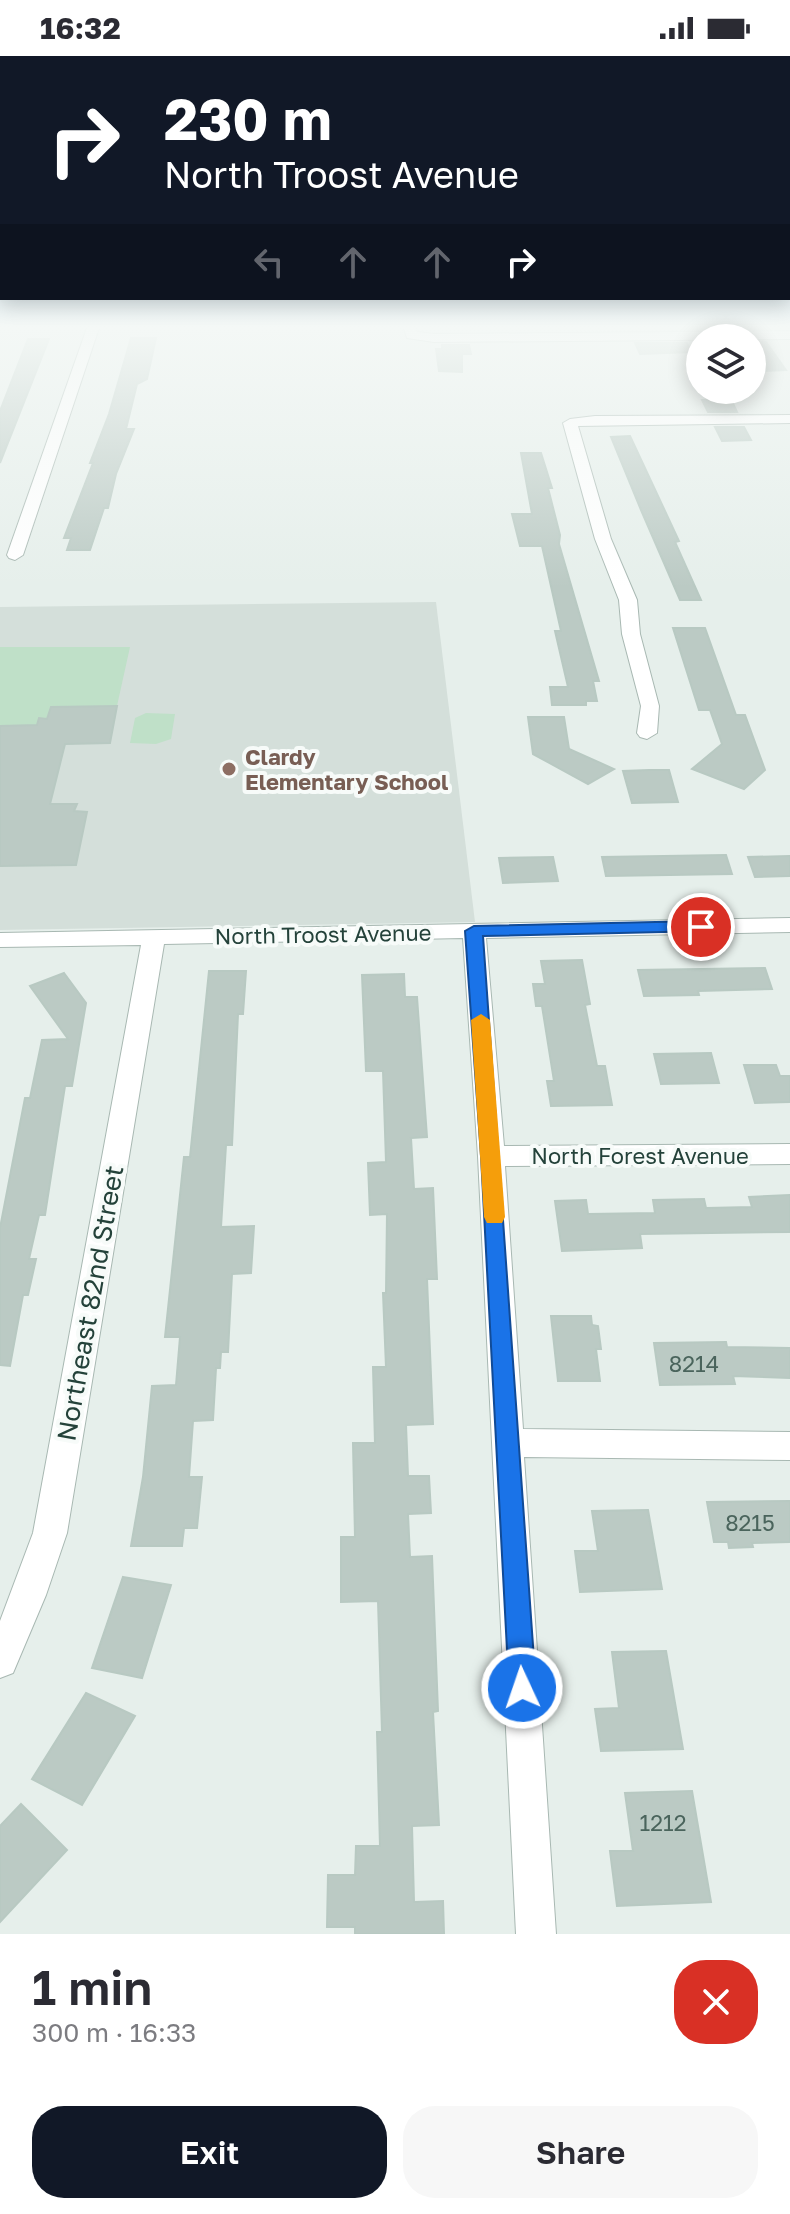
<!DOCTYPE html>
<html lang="en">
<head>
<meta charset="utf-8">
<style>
	body { margin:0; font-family:"Golos Text",sans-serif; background:#f7f7f7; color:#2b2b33; height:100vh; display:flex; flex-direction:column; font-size:30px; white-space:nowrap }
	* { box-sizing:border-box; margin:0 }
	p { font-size:26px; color:#7c7c81 }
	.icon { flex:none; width:44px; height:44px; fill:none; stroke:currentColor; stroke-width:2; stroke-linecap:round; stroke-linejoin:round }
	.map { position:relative; height:1878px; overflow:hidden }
	.sheet { display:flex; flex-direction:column; background:#fff; flex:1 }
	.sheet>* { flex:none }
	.top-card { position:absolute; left:0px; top:0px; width:790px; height:244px; box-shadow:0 4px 20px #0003; background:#111827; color:#fff; overflow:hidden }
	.tools { position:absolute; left:686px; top:268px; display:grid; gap:16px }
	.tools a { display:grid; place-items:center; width:80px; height:80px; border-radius:50%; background:#fff; box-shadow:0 4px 20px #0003; font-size:40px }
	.pin { position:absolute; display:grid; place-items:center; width:68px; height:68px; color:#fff; margin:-34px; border:4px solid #fff; border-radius:50%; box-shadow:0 2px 8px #0007 }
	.me { position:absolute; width:88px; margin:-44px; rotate:357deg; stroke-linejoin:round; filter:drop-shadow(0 0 6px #0008) }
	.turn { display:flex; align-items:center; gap:28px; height:168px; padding:0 32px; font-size:36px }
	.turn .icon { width:104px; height:104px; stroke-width:2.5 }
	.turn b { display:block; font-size:56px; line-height:68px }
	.lanes { display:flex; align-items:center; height:76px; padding:0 32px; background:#0003; justify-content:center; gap:40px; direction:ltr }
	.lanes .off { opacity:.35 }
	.round { display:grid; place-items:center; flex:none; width:84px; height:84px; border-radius:32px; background:#f7f7f7 }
	.head { display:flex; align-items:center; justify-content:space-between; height:136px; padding:0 32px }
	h1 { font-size:48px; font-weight:600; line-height:60px }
	.primary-button { display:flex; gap:16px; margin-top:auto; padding:16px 32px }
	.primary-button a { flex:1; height:92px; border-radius:32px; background:#111827; color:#fff; font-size:32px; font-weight:600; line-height:92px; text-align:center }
	.primary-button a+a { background:#f7f7f7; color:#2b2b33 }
	.status { display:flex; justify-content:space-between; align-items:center; height:56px; padding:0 40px; background:#fff; direction:ltr }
	.status svg { height:22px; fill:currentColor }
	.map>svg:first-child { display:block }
	.built { fill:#d4dfda }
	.green { fill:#bfe0c8 }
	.building { fill:#bbcac4; stroke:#b8c9c2; stroke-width:2 }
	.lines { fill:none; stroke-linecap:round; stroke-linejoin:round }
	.minor-casing { stroke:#a8b8b2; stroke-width:2 }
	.minor { fill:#fff; fill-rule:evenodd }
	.route { fill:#1a73e8; stroke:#114b97; stroke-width:2 }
	.slow { fill:#f59e0b }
	.education-dot { fill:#8d6e63; stroke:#f7fbf9; stroke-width:3 }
	.labels { text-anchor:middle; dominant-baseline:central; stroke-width:8; stroke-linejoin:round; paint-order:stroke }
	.education-label { font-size:22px; font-weight:bold; fill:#785e54; stroke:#f7fbf9; text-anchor:start }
	.street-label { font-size:22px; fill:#24423a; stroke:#f7fbf9 }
	.near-number-label { font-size:22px; fill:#4a645c }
	.near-street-label { font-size:26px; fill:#24423a; stroke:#f7fbf9 }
</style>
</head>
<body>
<div class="status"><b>16:32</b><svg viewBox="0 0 49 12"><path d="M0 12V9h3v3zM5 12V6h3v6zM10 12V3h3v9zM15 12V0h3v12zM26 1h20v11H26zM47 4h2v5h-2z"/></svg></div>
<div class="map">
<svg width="790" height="1878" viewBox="0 0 790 1878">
	<rect width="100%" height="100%" fill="#e6efeb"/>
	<path class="built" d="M436,546l39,320 -475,8v-323z"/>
	<g class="green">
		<path d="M0,591h130l-13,59 -66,1 -4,12 -8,-1 -2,7 -37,1z"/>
		<path d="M146,657l29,1 -4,25 -15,5 -26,-1 5,-25z"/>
	</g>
	<g class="building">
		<path d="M131,282h25l-9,41 -10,5 -11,45h8l-18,45 -8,34h-4l-14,42h-23l4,-12h-7l29,-75h-3l19,-49z"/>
		<path d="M28,283h21l-49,124v-52z"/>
		<path d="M752,286h14l20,28 -25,1 -9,-14z"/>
		<path d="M635,287h52l4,9 -51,2z"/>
		<path d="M442,289h27l2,9h-9v18l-23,-1 -3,-22h6z"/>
		<path d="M731,343l6,13h-29l-6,-12z"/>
		<path d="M715,371h29l7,13 -29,1z"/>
		<path d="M630,380l49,105 -4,1 26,58h-21l-39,-90 -30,-73z"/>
		<path d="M521,397h20l11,35h-4l12,47 -1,9 40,137h-6l4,20h-11v4h-34l-2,-18h18l-13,-56h6l-19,-85h-22l-8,-32h20z"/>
		<path d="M673,572h32l31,87h9l20,55 -21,19 -52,-20 30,-25 -12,-34h-11z"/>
		<path d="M117,650l-7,37 -45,1 -15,60h27l-3,7 13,1 -11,53 -76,1v-140l37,-1 2,-7 8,1 4,-12z"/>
		<path d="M528,661h36l5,32 45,20 -26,15 -55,-30z"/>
		<path d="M649,714h20l9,32 -46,1 -9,-32z"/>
		<path d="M726,799l6,19 -126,2 -4,-19z"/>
		<path d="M790,800v20l-35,1 -7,-20z"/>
		<path d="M553,801l5,24 -55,2 -4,-25z"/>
		<path d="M582,904l8,44 -5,1 12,61h8l7,39 -61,1 -4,-25h7l-12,-75h-6l-3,-22h12l-4,-23z"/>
		<path d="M765,912l7,21 -74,2 1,4 -55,1 -6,-26z"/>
		<path d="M209,915h37l-3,43h-5l-6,131h-6l-5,82 33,-1 -3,47 -19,1 -4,78h-7l-1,16h-4l-3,52 -20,1 -4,56h13l-5,51h-13l-2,18h-51l12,-69 9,-91 24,-1 4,-48h-15l19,-180h6z"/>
		<path d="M64,917l22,30 -14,83h-7l-20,129h-6l-10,44h7l-8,36h-5l-13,71 -10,-1v-137l25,-130h5l12,-58 26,-1 -38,-53z"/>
		<path d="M404,918l1,23h12l10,140 -16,1 3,51 19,-1 4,91h-10l6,145 -27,1 2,51h21l2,37 -23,1 2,43 22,-1 6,155 -5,1 6,113 -27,1 2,76 29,-1 1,33h-89v-7h-28l1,-52h27l1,-29h24l-3,-114h5l-4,-131 -37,1v-65h14l-2,-94h22l-2,-76h13l-3,-74h3l1,-79 -17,1 -2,-52 18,-1 -3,-91h-17l-4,-96z"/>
		<path d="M711,997l8,30 -58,1 -7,-30z"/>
		<path d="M744,1009h32l4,11h10v26l-35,1z"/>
		<path d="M790,1139v37l-150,2 2,14 -80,3 -7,-50 31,-1 2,14 67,-1 -2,-13 51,-1 2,9 46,-1 -3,-10z"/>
		<path d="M551,1260h40l1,9 6,1 3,23h-5l4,32h-42z"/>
		<path d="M726,1286l1,5 63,1v30l-57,-2 2,8 -75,1 -6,-42z"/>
		<path d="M790,1445v41l-38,1 1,4 -24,1 -1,-6h-14l-7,-40z"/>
		<path d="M648,1454l14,79 -82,3 -5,-41h23l-6,-40z"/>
		<path d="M123,1521l48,8 -29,93 -50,-10z"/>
		<path d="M666,1595l17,98 -82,2 -6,-42 24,-1 -7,-56z"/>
		<path d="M86,1637l49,23 -53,89 -50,-26z"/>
		<path d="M692,1735l19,111 -94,4 -7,-55h23l-8,-58z"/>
		<path d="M21,1748l46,46 -67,72v-96z"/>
	</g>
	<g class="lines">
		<defs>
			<g id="minor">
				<path d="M88,269h12l-77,230 -8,5 -6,-2 -2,-3z"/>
				<path d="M403,269h12l2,7 17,2 356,-3v8l-356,3 -27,-4z"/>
				<path d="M790,359v8l-212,3 33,113 26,61 3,34 19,72 -2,27 -10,6 -7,-2 -3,-4 4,-27 -19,-72 -3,-34 -24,-61 -32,-116 7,-4 25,-3z"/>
				<path d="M790,862v14l-304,6 18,208 286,-2v20l-285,2 18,263 267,3v28l-266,-3 32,477h-40l-38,-778 -15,-218 -299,6 -97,589 -21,62 -33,78 -13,5v-57l33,-88 108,-588 -141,2v-14z"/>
			</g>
		</defs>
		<use href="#minor" class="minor-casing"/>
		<use href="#minor" class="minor"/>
	</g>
	<linearGradient id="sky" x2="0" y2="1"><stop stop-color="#84bce0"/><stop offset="0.51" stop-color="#f4f8f6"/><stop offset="1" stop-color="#f4f8f6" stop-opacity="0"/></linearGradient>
	<rect width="790" height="531" fill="url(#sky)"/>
	<path class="route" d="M701,865l9,6 -2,4 -225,5 53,752 -4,10 -10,4 -9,-4 -4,-10 -28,-532 -16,-225 9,-5z"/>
	<path class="slow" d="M481,958l9,6 15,197 -3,6h-15l-3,-6 -13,-197z"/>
	<circle class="education-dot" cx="229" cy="713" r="8"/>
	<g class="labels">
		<g class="education-label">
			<text x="245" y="700">Clardy<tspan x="245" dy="25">Elementary School</tspan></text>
		</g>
		<g class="street-label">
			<text transform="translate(323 878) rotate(-1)">North Troost Avenue</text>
			<text x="640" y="1099">North Forest Avenue</text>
		</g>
		<g class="near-number-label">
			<text x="694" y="1307">8214</text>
			<text x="750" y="1466">8215</text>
			<text x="663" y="1766">1212</text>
		</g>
		<g class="near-street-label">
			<text transform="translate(90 1247) rotate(-80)">Northeast 82nd Street</text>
		</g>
	</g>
</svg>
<div class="tools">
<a><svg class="icon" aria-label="layers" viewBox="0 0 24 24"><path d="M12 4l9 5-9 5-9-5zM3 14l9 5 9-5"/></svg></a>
</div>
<div class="pin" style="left:701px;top:871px;background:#d93025"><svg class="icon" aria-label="arrive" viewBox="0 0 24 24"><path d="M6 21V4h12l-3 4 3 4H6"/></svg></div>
<svg class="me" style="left:522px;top:1632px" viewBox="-20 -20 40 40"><circle r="17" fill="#1a73e8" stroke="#fff" stroke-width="3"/><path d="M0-11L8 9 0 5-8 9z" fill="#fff"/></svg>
<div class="top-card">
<div class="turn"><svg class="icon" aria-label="right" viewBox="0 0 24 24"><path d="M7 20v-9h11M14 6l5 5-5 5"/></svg><div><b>230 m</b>North Troost Avenue</div></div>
<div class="lanes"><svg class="icon off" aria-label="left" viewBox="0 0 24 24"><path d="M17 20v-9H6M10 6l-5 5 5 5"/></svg><svg class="icon off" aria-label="ahead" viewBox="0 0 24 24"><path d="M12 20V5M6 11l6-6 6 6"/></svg><svg class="icon off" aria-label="ahead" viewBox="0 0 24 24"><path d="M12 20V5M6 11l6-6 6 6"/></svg><svg class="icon" aria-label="right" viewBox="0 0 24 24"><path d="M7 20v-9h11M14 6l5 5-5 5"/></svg></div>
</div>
</div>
<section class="sheet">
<div class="head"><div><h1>1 min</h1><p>300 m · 16:33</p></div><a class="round" style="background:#d93025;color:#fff"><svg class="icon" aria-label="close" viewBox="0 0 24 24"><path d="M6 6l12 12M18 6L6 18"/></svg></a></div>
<div class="primary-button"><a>Exit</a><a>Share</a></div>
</section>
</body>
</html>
